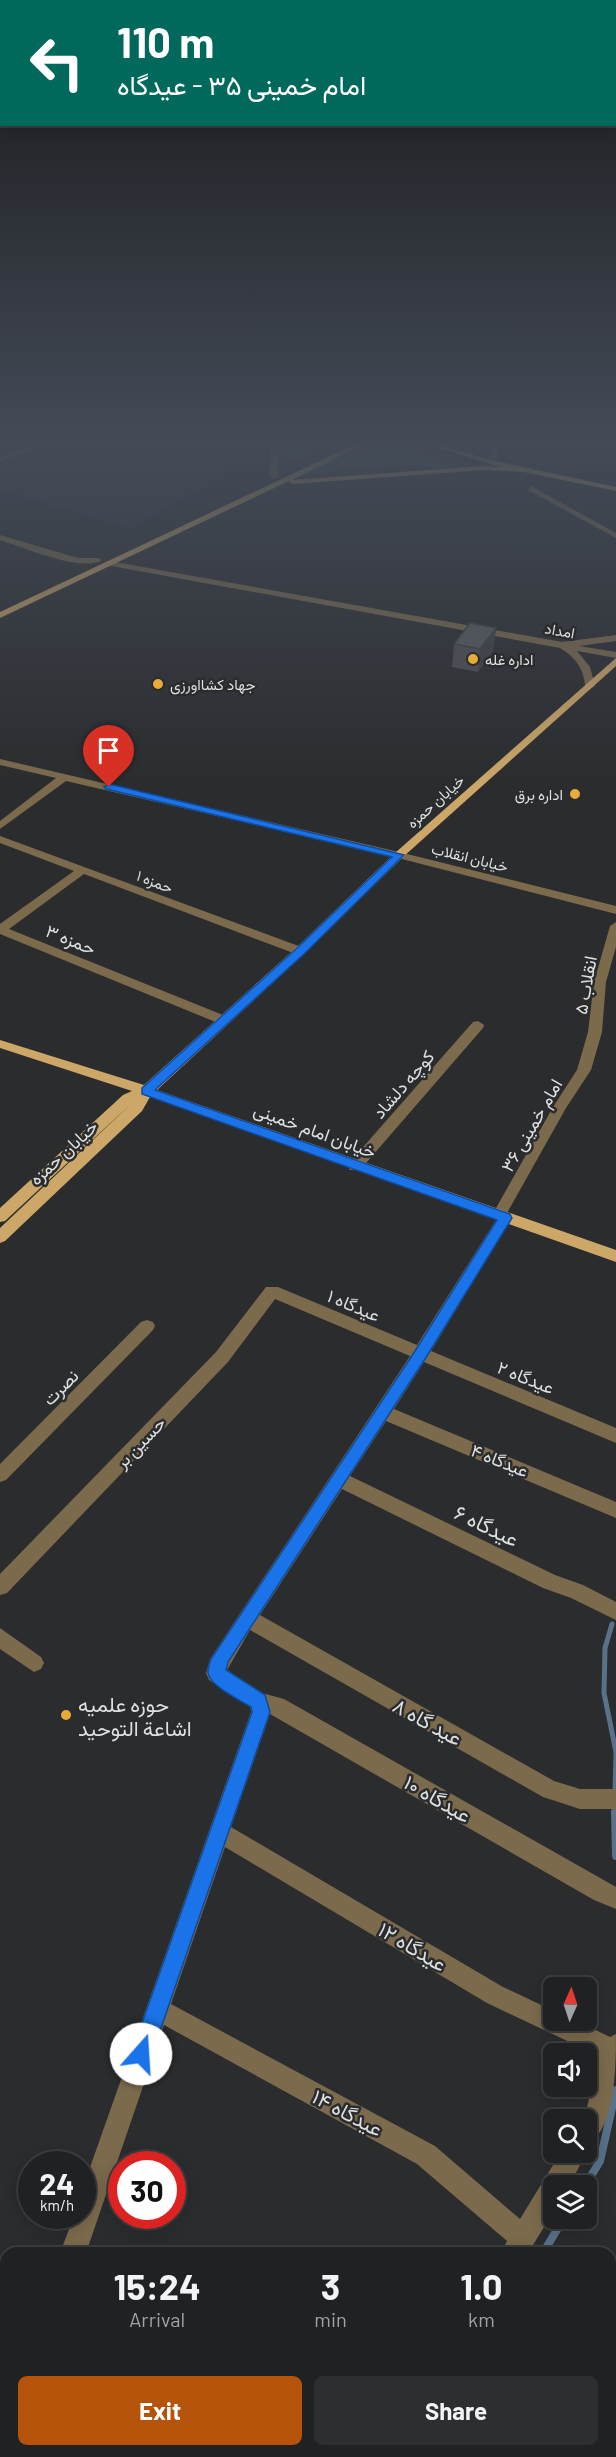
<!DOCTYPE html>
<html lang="en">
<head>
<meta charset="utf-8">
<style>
	body { margin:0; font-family:Barlow,Vazirmatn,sans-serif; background:#2d2e2f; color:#f1f3f6; height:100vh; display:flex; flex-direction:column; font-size:22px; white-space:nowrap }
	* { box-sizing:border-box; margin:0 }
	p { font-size:20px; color:#a2a3a5 }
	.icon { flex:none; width:33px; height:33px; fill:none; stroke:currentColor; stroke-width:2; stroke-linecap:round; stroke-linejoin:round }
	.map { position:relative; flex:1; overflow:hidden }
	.sheet { position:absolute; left:0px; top:2247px; width:616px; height:210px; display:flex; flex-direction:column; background:#202122; border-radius:18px 18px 0 0; box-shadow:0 3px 15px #0003,0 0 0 2px #3d3e40 }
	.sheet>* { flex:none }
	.guide { position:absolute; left:0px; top:0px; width:616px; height:126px; box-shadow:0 3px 15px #0003,0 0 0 2px #3d3e40; background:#00695c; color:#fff; overflow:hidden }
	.needle { width:39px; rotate:3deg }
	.tools { position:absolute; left:543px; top:1977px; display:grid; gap:12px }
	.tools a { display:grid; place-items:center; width:54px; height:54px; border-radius:9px; background:#202122; box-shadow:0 3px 15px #0003,0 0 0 2px #3d3e40; font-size:30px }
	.speed { position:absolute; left:18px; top:2151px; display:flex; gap:12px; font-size:30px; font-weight:700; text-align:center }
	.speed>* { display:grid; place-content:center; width:78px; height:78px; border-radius:50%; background:#202122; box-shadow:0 3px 15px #0003,0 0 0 2px #3d3e40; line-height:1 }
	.speed small { font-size:15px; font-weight:400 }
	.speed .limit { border:9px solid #d22; background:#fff; color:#111 }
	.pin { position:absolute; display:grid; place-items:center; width:51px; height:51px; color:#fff; margin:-62px -26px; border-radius:50% 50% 50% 0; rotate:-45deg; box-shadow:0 0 6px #0007 }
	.pin .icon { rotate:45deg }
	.me { position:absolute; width:66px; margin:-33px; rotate:19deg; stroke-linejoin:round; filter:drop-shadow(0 0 4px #0008) }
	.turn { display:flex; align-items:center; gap:21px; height:126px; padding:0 18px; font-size:27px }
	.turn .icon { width:78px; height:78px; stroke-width:2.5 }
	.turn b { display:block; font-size:42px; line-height:51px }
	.eta { display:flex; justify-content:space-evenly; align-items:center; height:102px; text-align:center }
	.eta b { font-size:36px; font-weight:700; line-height:42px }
	.button { display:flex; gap:12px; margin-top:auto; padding:12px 18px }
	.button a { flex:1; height:69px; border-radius:9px; background:#b45309; color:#fff; font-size:24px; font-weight:700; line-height:69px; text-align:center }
	.button a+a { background:#2d2e2f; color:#f1f3f6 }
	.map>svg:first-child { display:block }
	.built { fill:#30363c }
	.green { fill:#31475c }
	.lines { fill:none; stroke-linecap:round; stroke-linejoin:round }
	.stream-far1 { stroke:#58728a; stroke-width:5 }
	.stream { stroke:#58728a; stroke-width:8 }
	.minor { fill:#7c6a4c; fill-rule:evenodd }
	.major { fill:#cda768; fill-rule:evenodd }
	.wall { fill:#4d4e51 }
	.shaded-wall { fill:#3e4042 }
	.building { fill:#595b5e; stroke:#3e4042; stroke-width:1.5 }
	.route { fill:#1a73e8; stroke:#114b97; stroke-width:1.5 }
	.poi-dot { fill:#e8ab37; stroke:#2a2c2e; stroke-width:2 }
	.labels { text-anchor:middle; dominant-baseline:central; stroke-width:5; stroke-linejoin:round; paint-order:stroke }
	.far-street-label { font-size:15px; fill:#dddfe0; stroke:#2a2c2e }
	.far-poi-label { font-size:15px; fill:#dddfe0; stroke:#2a2c2e; text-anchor:start }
	.street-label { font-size:18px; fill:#dddfe0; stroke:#2a2c2e }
	.near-street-label { font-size:21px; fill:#dddfe0; stroke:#2a2c2e }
	.near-poi-label { font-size:21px; fill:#dddfe0; stroke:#2a2c2e; text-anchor:start }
</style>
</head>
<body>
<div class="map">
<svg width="616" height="2457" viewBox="0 0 616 2457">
	<rect width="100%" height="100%" fill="#2a2c2e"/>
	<path class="built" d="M55,442h190l-27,36 -88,51 -130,-40v-25z"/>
	<g class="green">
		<path d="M287,442h46c-16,9 -36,23 -54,20l-3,-14z"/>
		<path d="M372,442h31l61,25 -31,2 -9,-4 -84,4 -12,5h-24z"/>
	</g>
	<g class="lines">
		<g class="stream-far1">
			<path d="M612,1624l-7,24 -1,45 12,59 -1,41"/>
			<path d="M615,1805v8"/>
		</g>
		<g class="stream">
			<path d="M615,1812l1,44"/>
			<path d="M585,2186l15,-25 16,-71"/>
			<path d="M543,2253l21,-35"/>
			<path d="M427,2457l3,-6"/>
		</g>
		<g class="minor">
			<path d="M40,442h10l-50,20v-5z"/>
			<path d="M270,442h8v35l-4,2 -4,-2z"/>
			<path d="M492,442h7l-2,15 -4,2 -4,-2z"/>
			<path d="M531,486l85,47v5l-88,-48z"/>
			<path d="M0,535l78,23h20l4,2c-20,13 -79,-13 -102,-20z"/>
			<path d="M109,561l453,81 54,-7v6l-37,5 37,6v6l-39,-7 13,16 5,19 -5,3 -5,-3c-1,-18 -10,-29 -25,-38l-454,-83v-4z"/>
			<path d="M0,759l399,93 217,54v8l-218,-56 -332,-77 -66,48v-8l56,-43 -56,-13z"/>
			<path d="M0,836l304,112 2,3 -2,3h-8l-212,-80 -75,55 219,88 1,3 -1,3h-10l-218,-89v-10l74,-53 -74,-28z"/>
			<path d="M616,922v25l-10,35 -4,50 -11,38 -25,38 -59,105 5,5 -81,133 185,77v15l-192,-81 -30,47 222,93v16l-230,-97 -36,55 205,99 28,10 33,17v18l-45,-22 -28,-10 -201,-99 -82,126 294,166 26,8h36v20h-36l-37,-12 -293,-167 -23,40 35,23 22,6 332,188v22l-22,-9 -324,-186 -39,113 272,160 51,24v9h21l35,17 6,-3c0,31 0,97 -30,111v-25h-5l5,-8 13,-56 -112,-53 -262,-156 -54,157 264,142 85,73 41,-67h26l-18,34h-15v25l-26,42h-27l6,-12 -90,-77 -253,-139 -78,228h-26l14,-37h8v-26l169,-478 -1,-5 -41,-27 -3,-7 4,-14 200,-303 -135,-57 -47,63 -221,231 -7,2v-21l216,-222 50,-65h12l139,58 79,-125 -4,-5 61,-108 24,-37 11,-38 6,-50 16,-56z"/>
			<path d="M478,1021l6,4 -1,3 -123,142h-10l-2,-4 2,-4 123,-140z"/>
			<path d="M147,1320l6,2 2,4 -2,4 -147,150 -6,2v-18l141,-142z"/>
			<path d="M0,1628l41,29 3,6 -3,6 -7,3 -34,-23z"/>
			<path d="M0,2329l6,2v31l-6,-2z"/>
			<path d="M86,2451h31l3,6h-31z"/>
			<path d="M391,2451h29l-3,6h-29z"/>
		</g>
		<g class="major">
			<path d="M360,442h9l-77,38 192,-14 17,1 -81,-25h11l60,18 125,27v4l-92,-19 -40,-2 -192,14 -3,-3 -289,137v-6z"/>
			<path d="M616,658v8l-213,191 -99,97 -147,136 459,160v12l-466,-165 -8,14 -137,130 -5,2v-15l134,-127 -129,120 -5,1v-14l123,-113 9,-4 -132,-43v-8l144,45 152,-137 99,-95z"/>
		</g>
	</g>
	<path class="wall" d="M496,628l-3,23 -15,21 -26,-5 2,-23z"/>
	<path class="shaded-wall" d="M496,628l-3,23 -15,21 2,-23z"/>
	<path class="building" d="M470,623l26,5 -16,21 -26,-5z"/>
	<linearGradient id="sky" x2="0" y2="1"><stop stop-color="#171819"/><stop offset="0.56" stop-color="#444b57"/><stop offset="1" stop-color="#444b57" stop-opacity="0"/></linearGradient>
	<rect width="616" height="786" fill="url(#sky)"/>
	<path class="route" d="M109,784l295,71 -100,99 -149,136 355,124 2,4 -87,141 -197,303 -2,8 39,25 5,17 -118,342 -3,7 -8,3 -7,-3 -3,-7 121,-342 -1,-5c-10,-6 -42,-22 -43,-34 -1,-4 2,-10 3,-14l204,-308 82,-131 -355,-126v-6l154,-139 96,-92 -286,-68 -2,-2z"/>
	<g class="poi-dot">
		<circle cx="473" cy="659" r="6"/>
		<circle cx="158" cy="684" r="6"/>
		<circle cx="575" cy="794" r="6"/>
		<circle cx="66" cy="1715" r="6"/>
	</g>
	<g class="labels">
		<g class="far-street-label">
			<text transform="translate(560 630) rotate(10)">امداد</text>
			<text transform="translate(435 801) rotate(-42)">خیابان حمزه</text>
			<text transform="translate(470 857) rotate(14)">خیابان انقلاب</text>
			<text transform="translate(155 881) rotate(21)">حمزه ۱</text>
		</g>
		<g class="far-poi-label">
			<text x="485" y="659">اداره غله</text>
			<text x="170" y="684">جهاد کشااورزی</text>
			<text x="563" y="794" text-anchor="end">اداره برق</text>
		</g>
		<g class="street-label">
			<text transform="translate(71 939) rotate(22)">حمزه ۳</text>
			<text transform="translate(585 985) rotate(-80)">انقلاب ۵</text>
			<text transform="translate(403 1084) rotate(-49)">کوچه دلشاد</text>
			<text transform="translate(531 1125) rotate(-60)">امام خمینی ۳۶</text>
			<text transform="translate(315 1130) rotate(20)">خیابان امام خمینی</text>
			<text transform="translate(63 1152) rotate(-43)">خیابان حمزه</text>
			<text transform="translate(354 1305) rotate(23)">عیدگاه ۱</text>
			<text transform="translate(526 1377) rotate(22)">عیدگاه ۲</text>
			<text transform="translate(60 1387) rotate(-45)">نصرت</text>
			<text transform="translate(140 1442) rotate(-46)">حسین بر</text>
			<text transform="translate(500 1460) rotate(22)">عیدگاه ۴</text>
		</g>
		<g class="near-street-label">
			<text transform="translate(487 1525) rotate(26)">عیدگاه ۶</text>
			<text transform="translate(428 1721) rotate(29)">عید گاه ۸</text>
			<text transform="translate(438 1798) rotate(30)">عیدگاه ۱۰</text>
			<text transform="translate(413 1946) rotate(31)">عیدگاه ۱۲</text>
			<text transform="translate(348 2112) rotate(28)">عیدگاه ۱۴</text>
		</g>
		<g class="near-poi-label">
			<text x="78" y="1703">حوزه علمیه<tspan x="78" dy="24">اشاعة التوحید</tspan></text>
		</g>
	</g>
</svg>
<div class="tools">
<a><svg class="needle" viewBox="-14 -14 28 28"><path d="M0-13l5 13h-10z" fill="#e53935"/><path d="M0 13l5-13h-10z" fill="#a2a3a5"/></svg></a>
<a><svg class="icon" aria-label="sound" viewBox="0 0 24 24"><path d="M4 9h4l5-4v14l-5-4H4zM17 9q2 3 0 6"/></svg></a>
<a><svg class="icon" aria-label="search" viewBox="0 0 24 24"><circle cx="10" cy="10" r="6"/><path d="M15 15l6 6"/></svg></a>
<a><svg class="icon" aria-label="layers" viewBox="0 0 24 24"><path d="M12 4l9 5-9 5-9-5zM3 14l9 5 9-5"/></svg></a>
</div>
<div class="speed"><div>24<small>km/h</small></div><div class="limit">30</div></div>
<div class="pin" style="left:109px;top:787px;background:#d93025"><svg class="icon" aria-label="arrive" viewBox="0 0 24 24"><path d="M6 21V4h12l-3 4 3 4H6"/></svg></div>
<svg class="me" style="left:141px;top:2054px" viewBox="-20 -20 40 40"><circle r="19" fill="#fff"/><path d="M0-13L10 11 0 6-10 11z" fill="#1a73e8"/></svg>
<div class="guide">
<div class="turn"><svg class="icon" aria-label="left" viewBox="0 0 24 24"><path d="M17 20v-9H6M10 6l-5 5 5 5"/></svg><div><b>110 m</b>امام خمینی ۳۵ - عیدگاه</div></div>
</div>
<section class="sheet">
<div class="eta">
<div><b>15:24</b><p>Arrival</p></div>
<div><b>3</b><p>min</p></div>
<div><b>1.0</b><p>km</p></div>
</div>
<div class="button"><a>Exit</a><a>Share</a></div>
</section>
</div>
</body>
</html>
